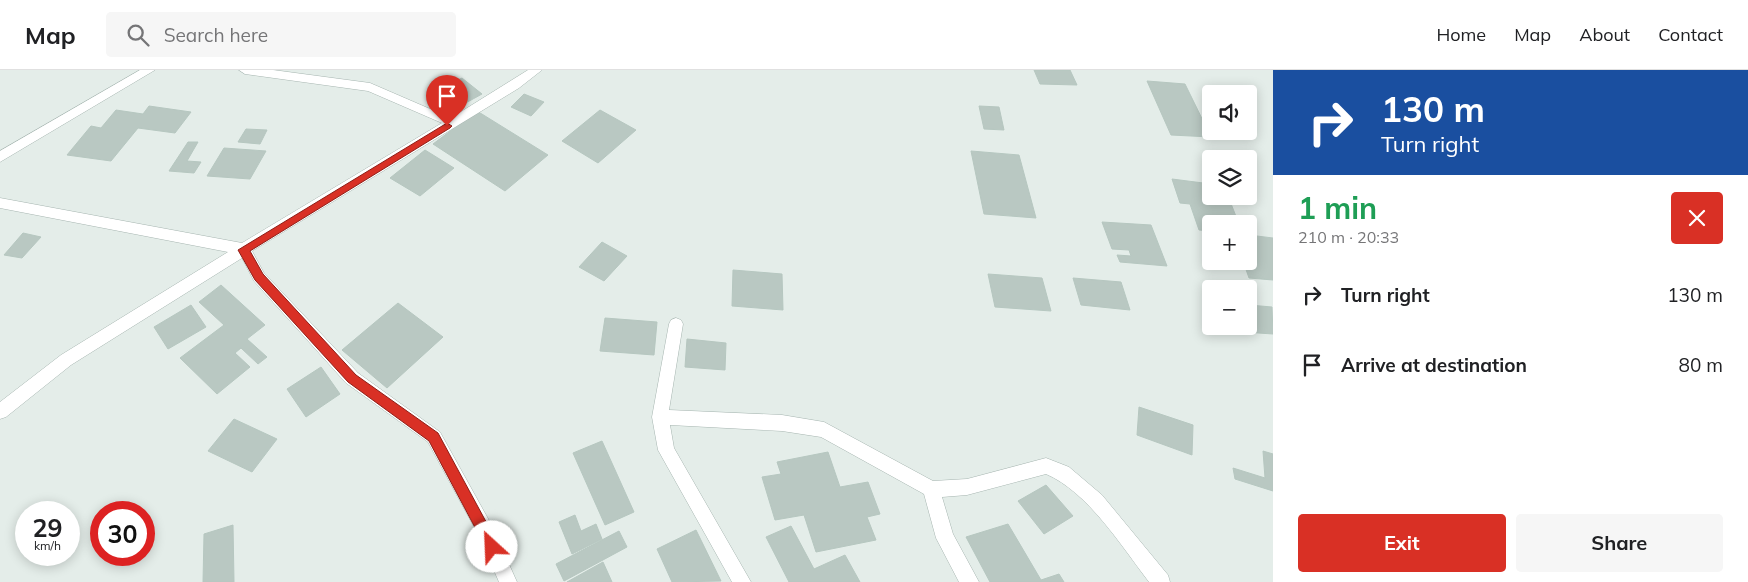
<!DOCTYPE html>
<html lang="en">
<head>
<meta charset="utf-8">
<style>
	body { margin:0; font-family:Mulish,sans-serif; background:#f6f6f6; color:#202124; height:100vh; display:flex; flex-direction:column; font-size:19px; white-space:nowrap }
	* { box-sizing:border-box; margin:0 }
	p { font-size:16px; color:#757577 }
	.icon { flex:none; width:28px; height:28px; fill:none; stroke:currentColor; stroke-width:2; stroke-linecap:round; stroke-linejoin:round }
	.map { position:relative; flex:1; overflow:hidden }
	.drawer { display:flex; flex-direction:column; background:#fff; width:475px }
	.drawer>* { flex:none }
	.hud { background:#1a4fa0; color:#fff; overflow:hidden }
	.controls { position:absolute; left:1202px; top:15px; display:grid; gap:10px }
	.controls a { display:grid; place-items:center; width:55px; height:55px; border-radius:5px; background:#fff; box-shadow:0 2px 12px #0003; font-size:25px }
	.speed { position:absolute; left:15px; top:431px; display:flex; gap:10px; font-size:25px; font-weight:700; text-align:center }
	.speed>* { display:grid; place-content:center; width:65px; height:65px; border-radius:50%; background:#fff; box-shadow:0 2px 12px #0003; line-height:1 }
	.speed small { font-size:12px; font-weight:400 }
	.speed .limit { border:8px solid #d22; background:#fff; color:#111 }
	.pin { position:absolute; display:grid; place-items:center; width:42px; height:42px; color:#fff; margin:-51px -21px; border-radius:50% 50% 50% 0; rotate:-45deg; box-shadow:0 0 5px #0007 }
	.pin .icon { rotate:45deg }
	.me { position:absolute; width:55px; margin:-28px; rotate:335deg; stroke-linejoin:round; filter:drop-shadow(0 0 4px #0008) }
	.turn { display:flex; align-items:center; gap:18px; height:105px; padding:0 25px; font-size:22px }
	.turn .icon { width:65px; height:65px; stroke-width:2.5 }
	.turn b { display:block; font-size:35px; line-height:42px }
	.round { display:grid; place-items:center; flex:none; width:52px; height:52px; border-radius:5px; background:#f6f6f6 }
	.head { display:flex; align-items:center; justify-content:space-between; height:85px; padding:0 25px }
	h1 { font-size:30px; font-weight:700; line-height:38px; color:#1e9e55 }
	.cta { display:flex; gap:10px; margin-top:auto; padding:10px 25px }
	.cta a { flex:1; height:58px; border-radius:5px; background:#d93025; color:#fff; font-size:20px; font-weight:700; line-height:58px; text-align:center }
	.cta a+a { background:#f6f6f6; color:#202124 }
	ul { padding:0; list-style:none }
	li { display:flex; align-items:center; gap:15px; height:70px; padding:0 25px }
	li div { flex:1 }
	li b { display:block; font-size:19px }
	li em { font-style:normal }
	header { display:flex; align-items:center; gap:30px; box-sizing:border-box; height:70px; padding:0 25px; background:#fff; border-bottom:1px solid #e0e0e0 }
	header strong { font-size:24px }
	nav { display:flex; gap:28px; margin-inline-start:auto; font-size:18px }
	.search { width:350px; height:45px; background:#f6f6f6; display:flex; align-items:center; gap:12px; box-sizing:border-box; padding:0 18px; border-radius:5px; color:#757577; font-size:19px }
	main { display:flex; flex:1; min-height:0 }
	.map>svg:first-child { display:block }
	.building { fill:#b9c8c2; stroke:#b6c7c0 }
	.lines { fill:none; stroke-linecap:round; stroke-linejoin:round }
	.minor-casing { stroke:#a6b5b0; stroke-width:1 }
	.minor { fill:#fff; fill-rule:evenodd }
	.route { fill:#d93025; stroke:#8d1f18 }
</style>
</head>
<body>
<header>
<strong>Map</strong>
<div class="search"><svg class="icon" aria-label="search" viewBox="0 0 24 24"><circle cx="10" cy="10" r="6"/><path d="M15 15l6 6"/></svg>Search here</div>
<nav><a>Home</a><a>Map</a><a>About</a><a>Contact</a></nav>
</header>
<main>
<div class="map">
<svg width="1273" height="512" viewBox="0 0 1273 512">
	<rect width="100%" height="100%" fill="#e4ede9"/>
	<g class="building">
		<path d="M1034,0h36l7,15 -37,-1z"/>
		<path d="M462,8l20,16 -20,11 -20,-17z"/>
		<path d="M1147,11l38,3 26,53 -40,-2z"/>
		<path d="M524,24l20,8 -13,14 -20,-9z"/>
		<path d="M149,36l42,6 -16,21 -37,-5 -27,33 -44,-6 24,-29 10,2 15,-18 27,4z"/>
		<path d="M979,36l20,1 5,23 -20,-1z"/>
		<path d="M600,40l36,20 -38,33 -36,-22z"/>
		<path d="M477,41l71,44 -43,36 -72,-47z"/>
		<path d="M246,59l21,1 -7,14 -22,-2z"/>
		<path d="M188,72h10l-11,19 14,1 -7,11 -25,-2z"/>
		<path d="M224,78l42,3 -16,28 -43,-3z"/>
		<path d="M425,80l29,18 -34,28 -30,-18z"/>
		<path d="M971,81l48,4 17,63 -52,-4z"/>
		<path d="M1172,109l39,5v12h17l11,28h-28v7l-12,-1 -9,-26 -10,-1z"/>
		<path d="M1102,152l49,3 16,41 -47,-4 -3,-7 14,1 -2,-6 -17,-1z"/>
		<path d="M23,163l18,4 -19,21 -18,-3z"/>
		<path d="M1249,165l24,3v42l-24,-2 -6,-17h6z"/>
		<path d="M602,172l25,14 -23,25 -25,-14z"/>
		<path d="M1207,182l4,1v8h11l3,7 -13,-1z"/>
		<path d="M733,200l49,4 1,36 -51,-4z"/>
		<path d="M988,204l54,4 9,33 -56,-4z"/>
		<path d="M1073,208l48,4 9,28 -49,-5z"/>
		<path d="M221,215l44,40 -18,14 20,18 -9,7 -17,-16 -6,5 15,14 -33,27 -37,-36 44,-33 -25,-23z"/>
		<path d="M398,233l45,34 -56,51 -45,-38z"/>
		<path d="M191,235l15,22 -38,22 -14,-22z"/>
		<path d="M1249,235l23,2 1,27 -43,-3 -2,-5h21z"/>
		<path d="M605,248l52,4 -3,33 -54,-4z"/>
		<path d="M687,269l39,4 -1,27 -40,-3z"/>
		<path d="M321,297l19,27 -34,23 -19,-28z"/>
		<path d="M1139,337l54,18 -1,30 -55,-20z"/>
		<path d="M234,349l43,20 -25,33 -44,-21z"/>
		<path d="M602,371l32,71 -29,13 -32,-72z"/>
		<path d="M1263,381l10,3v37l-38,-12 -2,-11 32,10z"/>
		<path d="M828,382l12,35 28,-5 12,32 -13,3 9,23 -60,12 -12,-37 -29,5 -13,-43 19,-3 -4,-12z"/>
		<path d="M1046,415l27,31 -29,18 -26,-33z"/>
		<path d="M575,445l6,16 15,-7 6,15 -30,15 -13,-32z"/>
		<path d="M1008,454l33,56 18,-6 5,8h-74l-24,-45z"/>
		<path d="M233,455l1,57h-31l1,-48z"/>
		<path d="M791,456l23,43 31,-14 15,27h-71l-23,-45z"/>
		<path d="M696,460l25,51 -49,1 -15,-33z"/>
		<path d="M619,461l8,16 -63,34 -8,-17z"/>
		<path d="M603,492l9,20h-45z"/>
	</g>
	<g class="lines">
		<defs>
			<g id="minor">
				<path d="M140,0h15l-155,92v-11z"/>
				<path d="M239,0h34l97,13 81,35 77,-48h14l-23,18 -267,163 12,22 94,100 82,59 51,92 26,58h-18l-20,-46 -51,-94 -82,-59 -92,-102 -12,-23 -171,107 -65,52 -6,2v-17l61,-47 167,-103 -228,-44v-10l242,45 200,-120 -74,-32 -123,-17z"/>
				<path d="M676,248l5,2 2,4 -14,86 113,5 42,7 109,59 34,-2 79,-21 23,9 33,28 66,80 2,7h-21c-27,-35 -61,-90 -103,-108l-79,21 -25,2 11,37 26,48h-20l-23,-44 -12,-44 -103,-57 -39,-6 -112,-6 4,23 77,134h-19l-74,-132 -6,-33 17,-93 2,-4z"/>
			</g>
		</defs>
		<use href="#minor" class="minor-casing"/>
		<use href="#minor" class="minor"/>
	</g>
	<path class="route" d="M447,53l5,3 -2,2 -200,123 13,23 93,101 82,58 59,109 2,5 -2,5 -5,2 -4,-2 -59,-111 -81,-59 -93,-102 -17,-30z"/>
</svg>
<div class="controls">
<a><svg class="icon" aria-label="sound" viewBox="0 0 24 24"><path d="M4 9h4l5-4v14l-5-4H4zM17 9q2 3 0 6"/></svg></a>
<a><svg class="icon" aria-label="layers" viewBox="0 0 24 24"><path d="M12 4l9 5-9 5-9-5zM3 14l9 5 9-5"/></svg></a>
<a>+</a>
<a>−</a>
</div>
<div class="speed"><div>29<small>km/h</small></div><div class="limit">30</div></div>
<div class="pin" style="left:447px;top:56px;background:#d93025"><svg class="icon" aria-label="arrive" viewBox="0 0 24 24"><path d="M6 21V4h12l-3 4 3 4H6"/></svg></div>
<svg class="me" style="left:492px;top:477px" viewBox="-20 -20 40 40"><circle r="19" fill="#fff"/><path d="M0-13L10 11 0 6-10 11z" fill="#d93025"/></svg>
</div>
<section class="drawer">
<div class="hud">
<div class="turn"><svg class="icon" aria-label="right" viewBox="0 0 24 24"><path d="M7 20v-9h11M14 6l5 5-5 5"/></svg><div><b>130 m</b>Turn right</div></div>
</div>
<div class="head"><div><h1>1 min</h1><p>210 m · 20:33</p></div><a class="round" style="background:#d93025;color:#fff"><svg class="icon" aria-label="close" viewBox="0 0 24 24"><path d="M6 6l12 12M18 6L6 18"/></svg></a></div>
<ul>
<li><svg class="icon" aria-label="right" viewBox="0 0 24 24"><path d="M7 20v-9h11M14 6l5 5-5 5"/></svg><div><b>Turn right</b></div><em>130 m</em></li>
<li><svg class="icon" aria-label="arrive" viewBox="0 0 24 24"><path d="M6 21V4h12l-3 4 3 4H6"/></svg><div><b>Arrive at destination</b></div><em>80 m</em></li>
</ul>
<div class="cta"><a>Exit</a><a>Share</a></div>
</section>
</main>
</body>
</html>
